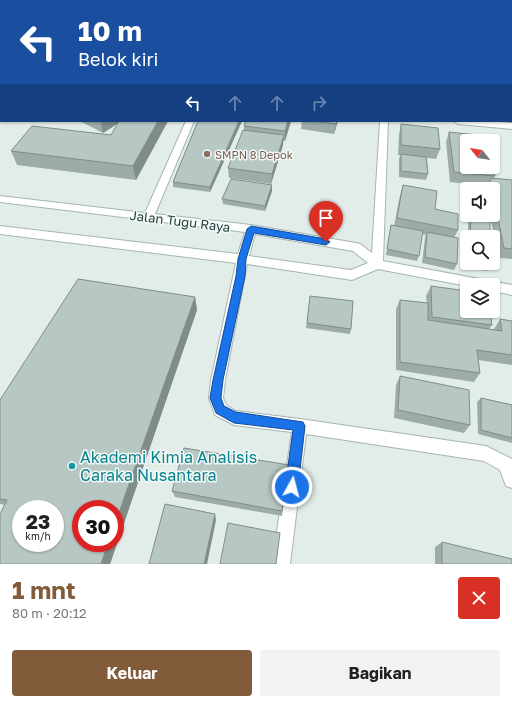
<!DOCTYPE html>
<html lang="id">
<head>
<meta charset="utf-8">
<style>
	body { margin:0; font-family:"Golos Text",sans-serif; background:#f2f2f2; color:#202124; height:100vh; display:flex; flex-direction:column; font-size:15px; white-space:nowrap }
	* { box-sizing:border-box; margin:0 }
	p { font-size:13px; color:#757577 }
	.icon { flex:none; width:22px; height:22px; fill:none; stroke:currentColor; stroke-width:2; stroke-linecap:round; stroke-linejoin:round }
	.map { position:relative; height:564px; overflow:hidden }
	.side { display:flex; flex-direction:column; background:#fff; flex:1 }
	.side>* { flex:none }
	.hud { position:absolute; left:0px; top:0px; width:512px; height:122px; box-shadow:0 1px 3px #0004; background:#1a4fa0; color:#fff; overflow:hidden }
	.needle { width:26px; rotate:300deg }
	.buttons { position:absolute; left:460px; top:134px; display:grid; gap:8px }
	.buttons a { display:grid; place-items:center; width:40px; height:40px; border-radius:4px; background:#fff; box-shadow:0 1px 3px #0004; font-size:20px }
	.speed { position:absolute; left:12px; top:500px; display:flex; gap:8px; font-size:20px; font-weight:700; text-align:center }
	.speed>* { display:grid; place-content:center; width:52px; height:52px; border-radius:50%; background:#fff; box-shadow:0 1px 3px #0004; line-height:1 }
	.speed small { font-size:10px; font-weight:400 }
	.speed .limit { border:6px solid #d22; background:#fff; color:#111 }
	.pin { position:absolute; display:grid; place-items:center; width:34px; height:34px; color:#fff; margin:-41px -17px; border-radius:50% 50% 50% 0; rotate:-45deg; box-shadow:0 0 4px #0007 }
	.pin .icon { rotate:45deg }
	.me { position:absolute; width:44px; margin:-22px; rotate:7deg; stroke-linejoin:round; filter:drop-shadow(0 0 3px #0008) }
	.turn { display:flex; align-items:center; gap:14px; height:84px; padding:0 12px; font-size:18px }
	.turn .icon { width:52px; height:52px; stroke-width:2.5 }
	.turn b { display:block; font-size:28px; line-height:34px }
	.lanes { display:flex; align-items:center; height:38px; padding:0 12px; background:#0003; justify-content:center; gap:20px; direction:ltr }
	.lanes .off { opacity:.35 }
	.round { display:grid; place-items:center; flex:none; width:42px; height:42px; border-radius:4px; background:#f2f2f2 }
	.headline { display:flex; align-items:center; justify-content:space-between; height:68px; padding:0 12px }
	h1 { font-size:24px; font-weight:700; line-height:30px; color:#815b3a }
	.cta { display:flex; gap:8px; margin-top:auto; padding:8px 12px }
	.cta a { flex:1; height:46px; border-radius:4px; background:#815b3a; color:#fff; font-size:16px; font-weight:700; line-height:46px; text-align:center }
	.cta a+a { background:#f2f2f2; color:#202124 }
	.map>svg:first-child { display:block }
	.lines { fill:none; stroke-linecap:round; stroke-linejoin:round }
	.minor-casing { stroke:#a4b5b3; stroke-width:2 }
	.minor { fill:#fff; fill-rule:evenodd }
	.wall { fill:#9daca9 }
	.shaded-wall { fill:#808c89 }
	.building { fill:#b7c8c4; stroke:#808c89; fill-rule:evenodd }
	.route { fill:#1a73e8; stroke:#114b97 }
	.education-dot { fill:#8d6e63; stroke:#f3f9f7; stroke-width:1.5 }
	.culture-dot { fill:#0f9aa8; stroke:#f3f9f7; stroke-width:1.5 }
	.labels { text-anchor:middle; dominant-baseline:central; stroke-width:3; stroke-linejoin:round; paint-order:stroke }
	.far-education-label { font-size:11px; fill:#785e54; stroke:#f3f9f7; text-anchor:start }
	.street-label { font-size:13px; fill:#213f3d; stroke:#f3f9f7 }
	.near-culture-label { font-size:16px; fill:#0d838f; stroke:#f3f9f7; text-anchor:start }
</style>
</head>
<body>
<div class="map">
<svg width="512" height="564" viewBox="0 0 512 564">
	<rect width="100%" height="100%" fill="#e2edea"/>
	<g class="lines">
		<defs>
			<g id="minor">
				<path d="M91,0h7l-7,1z"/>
				<rect x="269" y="0" width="20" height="1"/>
				<rect x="325" y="0" width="20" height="1"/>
				<rect x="386" y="0" width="6" height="1"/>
				<path d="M508,0h4v5l-1,-4z"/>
				<rect x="0" y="40" width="1" height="4"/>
				<path d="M186,121h8l-39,93 96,11 105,18 4,1 12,9 8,-132h8l-5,140 129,24v10l-19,-4v-6l-26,1 -89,-17 -26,11 -105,-16 -22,116 -2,18 3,7 10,6 64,8 186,27 26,13v29l-6,-2 -6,-16 -16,-9 -178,-27 -16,130h-18l20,-132 -58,-7 -19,-10 -6,-17 2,-18 25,-117 -236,-29v-8l238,28 7,-22 -245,-30v-6l145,17zM255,234l98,17 15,12 -17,7 -102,-14z"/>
				<path d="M454,121h33l25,2v6l-54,-5z"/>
			</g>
		</defs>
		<use href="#minor" class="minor-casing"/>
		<use href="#minor" class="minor"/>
	</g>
	<g class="wall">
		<path d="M0,0h83l-1,1h-82z"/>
		<path d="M108,0h42l10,1h-53z"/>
		<path d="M1,2v21l-1,-2v-18z"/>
		<path d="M511,34l1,3v80h-1z"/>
		<path d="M80,121h88l-32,59 -119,-15 -6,-14 100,-16 7,-12 -15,10z"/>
		<path d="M198,121h44l-32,71 -37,-5v-5z"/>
		<path d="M246,121h45l-6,20h-2v4l-12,39 -42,-6 -1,-10 16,-38v-4z"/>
		<path d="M302,121h36l-4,13 -33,-5z"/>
		<path d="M401,124l39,25 -4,10 -9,-1 1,16 -2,6 -27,-3v-17l1,-5h-2l1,-21z"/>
		<path d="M449,132l46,44 -1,2 18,2v79l-14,-1 -8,-43h3v-26h-8l1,-3 -36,-4 -4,-40z"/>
		<path d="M272,185v6l-7,20 -42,-7 -1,-5z"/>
		<path d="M403,185l32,24 23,21 -4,8 3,26 -3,6 -32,-7 3,-25 1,-3 -4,-1 -3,22 -2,5 -31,-6 4,-25 1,-5 3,1 6,-31z"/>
		<path d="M471,215l19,22h-22v-17z"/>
		<path d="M467,252v11h23v2l-3,6 -21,-4z"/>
		<path d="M431,286l61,39 -3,4h5l6,-10 12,2v44l-34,-5 2,13 -6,9 -78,-12v-61l4,-9 27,3 -1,-7z"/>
		<path d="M310,296l41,33 -1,5 -44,-6z"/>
		<path d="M195,297l2,13 -87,254h-110l5,-59 -5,-1v-104z"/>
		<path d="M400,376l70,49 -6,8 -70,-15 2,-33z"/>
		<path d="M481,398l31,7v38l-34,-9 -1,-32z"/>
		<path d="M289,465l-7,51 -107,-19 -3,-6z"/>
		<path d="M442,542l70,22h-77v-17z"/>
	</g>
	<g class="shaded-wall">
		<path d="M72,0h11l-1,1h-9z"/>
		<path d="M103,121h19l-19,12 -2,-10z"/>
		<path d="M158,121h10l-32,59 -3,-14z"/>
		<path d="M239,121h3l-32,71v-5z"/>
		<path d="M288,121h3l-6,20v-10z"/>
		<path d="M337,121h1l-4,13 2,-10z"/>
		<path d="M284,135l-1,10 -12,39 1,-10z"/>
		<path d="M272,185v6l-7,20v-5z"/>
		<path d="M195,297l2,13 -87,254h-9l7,-21h7v-19z"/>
		<path d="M215,514l1,6 -9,44h-3z"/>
	</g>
	<g class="building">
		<path d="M17,0h16l12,1h-29z"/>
		<path d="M108,0h8l10,1h-19z"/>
		<path d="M140,0h10l10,1h-21z"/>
		<path d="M171,0h17v1h-18z"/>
		<path d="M193,0h18l-1,1h-18z"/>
		<path d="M223,0h40l-1,1h-39z"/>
		<path d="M278,0h27l12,1h-40z"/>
		<path d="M459,0h42l1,1h-42z"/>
		<path d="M1,2v12h-1v-11z"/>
		<path d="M511,34l1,3v7h-1z"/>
		<rect x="511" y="48" width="1" height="20"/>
		<rect x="0" y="56" width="1" height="22"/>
		<path d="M511,75l1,1v30h-1z"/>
		<path d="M119,121h39l-25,45 -122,-15 21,-25 79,9z"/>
		<path d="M198,121h41l-29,66 -37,-5z"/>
		<path d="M246,121h42l-3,10 -41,-5z"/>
		<path d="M314,121h23l-1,3z"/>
		<path d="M401,124l37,4 2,21 -39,-4z"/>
		<path d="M243,130l41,5 -12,39 -44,-6z"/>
		<path d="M449,132l38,4 1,5h-21v26h26l2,9 -41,-4z"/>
		<path d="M401,154l25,3 2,17 -27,-3z"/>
		<path d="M490,178l22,2v69l-8,-1 -11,-54v-5h-1z"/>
		<path d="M231,179l41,6 -7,21 -43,-7z"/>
		<path d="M403,185l34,6 -2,18 23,5v16l-61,-12z"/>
		<path d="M471,215l19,3v19h-20z"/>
		<path d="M391,225l32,6 -4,25 -32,-7z"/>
		<path d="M427,232l31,6 -1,26 -32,-7z"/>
		<path d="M478,263h12v2z"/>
		<path d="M78,279l117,18 -80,227v-15h-34v34h27l-7,21h-101v-50l7,-14 -7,-1v-99zM21,509h34v34h-34z"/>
		<path d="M431,286l36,5v20h23l2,14 -60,-8z"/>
		<path d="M310,296l43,5 -2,28 -44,-6z"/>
		<path d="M400,300l28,3v17l74,11 -2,-12 12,2v34l-35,-5 3,23 -80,-11z"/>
		<path d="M400,376l69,14 1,35 -72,-15z"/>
		<path d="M481,398l31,7v33l-31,-8z"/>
		<path d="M184,448l105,17 -7,46 -110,-20z"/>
		<path d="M165,504l50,10 -11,50h-55z"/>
		<path d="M228,523l52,10 -4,31h-56z"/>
		<path d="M442,542l70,17v5h-70z"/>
	</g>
	<path class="route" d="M251,226l75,13 4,3 -4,3 -72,-12 -8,26 -1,17 -22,104 -2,18 3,8 12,6 67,10 2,4 -7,61 -2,4 -4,2 -5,-2 -2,-4 8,-57 -59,-7 -18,-10 -6,-15 3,-18 23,-104 2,-17 9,-30z"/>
	<circle class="education-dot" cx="207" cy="154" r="4"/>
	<circle class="culture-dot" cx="72" cy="466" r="4"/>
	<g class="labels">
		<g class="far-education-label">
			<text x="215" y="154">SMPN 8 Depok</text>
		</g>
		<g class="street-label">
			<text transform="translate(180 221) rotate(7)">Jalan Tugu Raya</text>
		</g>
		<g class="near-culture-label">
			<text x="80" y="457">Akademi Kimia Analisis<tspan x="80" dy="18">Caraka Nusantara</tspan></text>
		</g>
	</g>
</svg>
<div class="buttons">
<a><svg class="needle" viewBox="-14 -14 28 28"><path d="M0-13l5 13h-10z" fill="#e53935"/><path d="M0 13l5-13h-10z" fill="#757577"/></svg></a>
<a><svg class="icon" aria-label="sound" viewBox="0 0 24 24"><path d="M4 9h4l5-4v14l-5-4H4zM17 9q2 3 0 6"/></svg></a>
<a><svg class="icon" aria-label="search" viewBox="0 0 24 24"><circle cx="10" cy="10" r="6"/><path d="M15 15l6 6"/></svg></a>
<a><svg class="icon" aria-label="layers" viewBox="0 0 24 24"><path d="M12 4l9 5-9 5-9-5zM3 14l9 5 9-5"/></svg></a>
</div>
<div class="speed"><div>23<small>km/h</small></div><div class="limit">30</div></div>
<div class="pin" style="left:326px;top:242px;background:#d93025"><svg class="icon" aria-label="arrive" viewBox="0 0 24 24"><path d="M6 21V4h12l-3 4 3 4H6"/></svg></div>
<svg class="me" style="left:292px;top:487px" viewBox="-20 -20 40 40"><circle r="17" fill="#1a73e8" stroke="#fff" stroke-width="3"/><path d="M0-11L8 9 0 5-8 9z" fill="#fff"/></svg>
<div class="hud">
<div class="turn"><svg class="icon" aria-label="left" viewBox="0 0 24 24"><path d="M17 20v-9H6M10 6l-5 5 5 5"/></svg><div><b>10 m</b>Belok kiri</div></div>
<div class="lanes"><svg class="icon" aria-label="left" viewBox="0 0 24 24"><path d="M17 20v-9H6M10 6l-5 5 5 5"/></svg><svg class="icon off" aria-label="ahead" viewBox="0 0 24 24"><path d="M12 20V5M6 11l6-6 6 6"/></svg><svg class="icon off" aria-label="ahead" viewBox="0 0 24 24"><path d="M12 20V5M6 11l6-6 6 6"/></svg><svg class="icon off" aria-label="right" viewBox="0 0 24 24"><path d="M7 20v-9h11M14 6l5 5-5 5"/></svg></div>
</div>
</div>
<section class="side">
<div class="headline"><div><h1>1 mnt</h1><p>80 m · 20:12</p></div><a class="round" style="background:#d93025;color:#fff"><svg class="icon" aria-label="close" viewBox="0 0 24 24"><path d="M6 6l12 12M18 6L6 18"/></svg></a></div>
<div class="cta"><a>Keluar</a><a>Bagikan</a></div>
</section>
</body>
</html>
